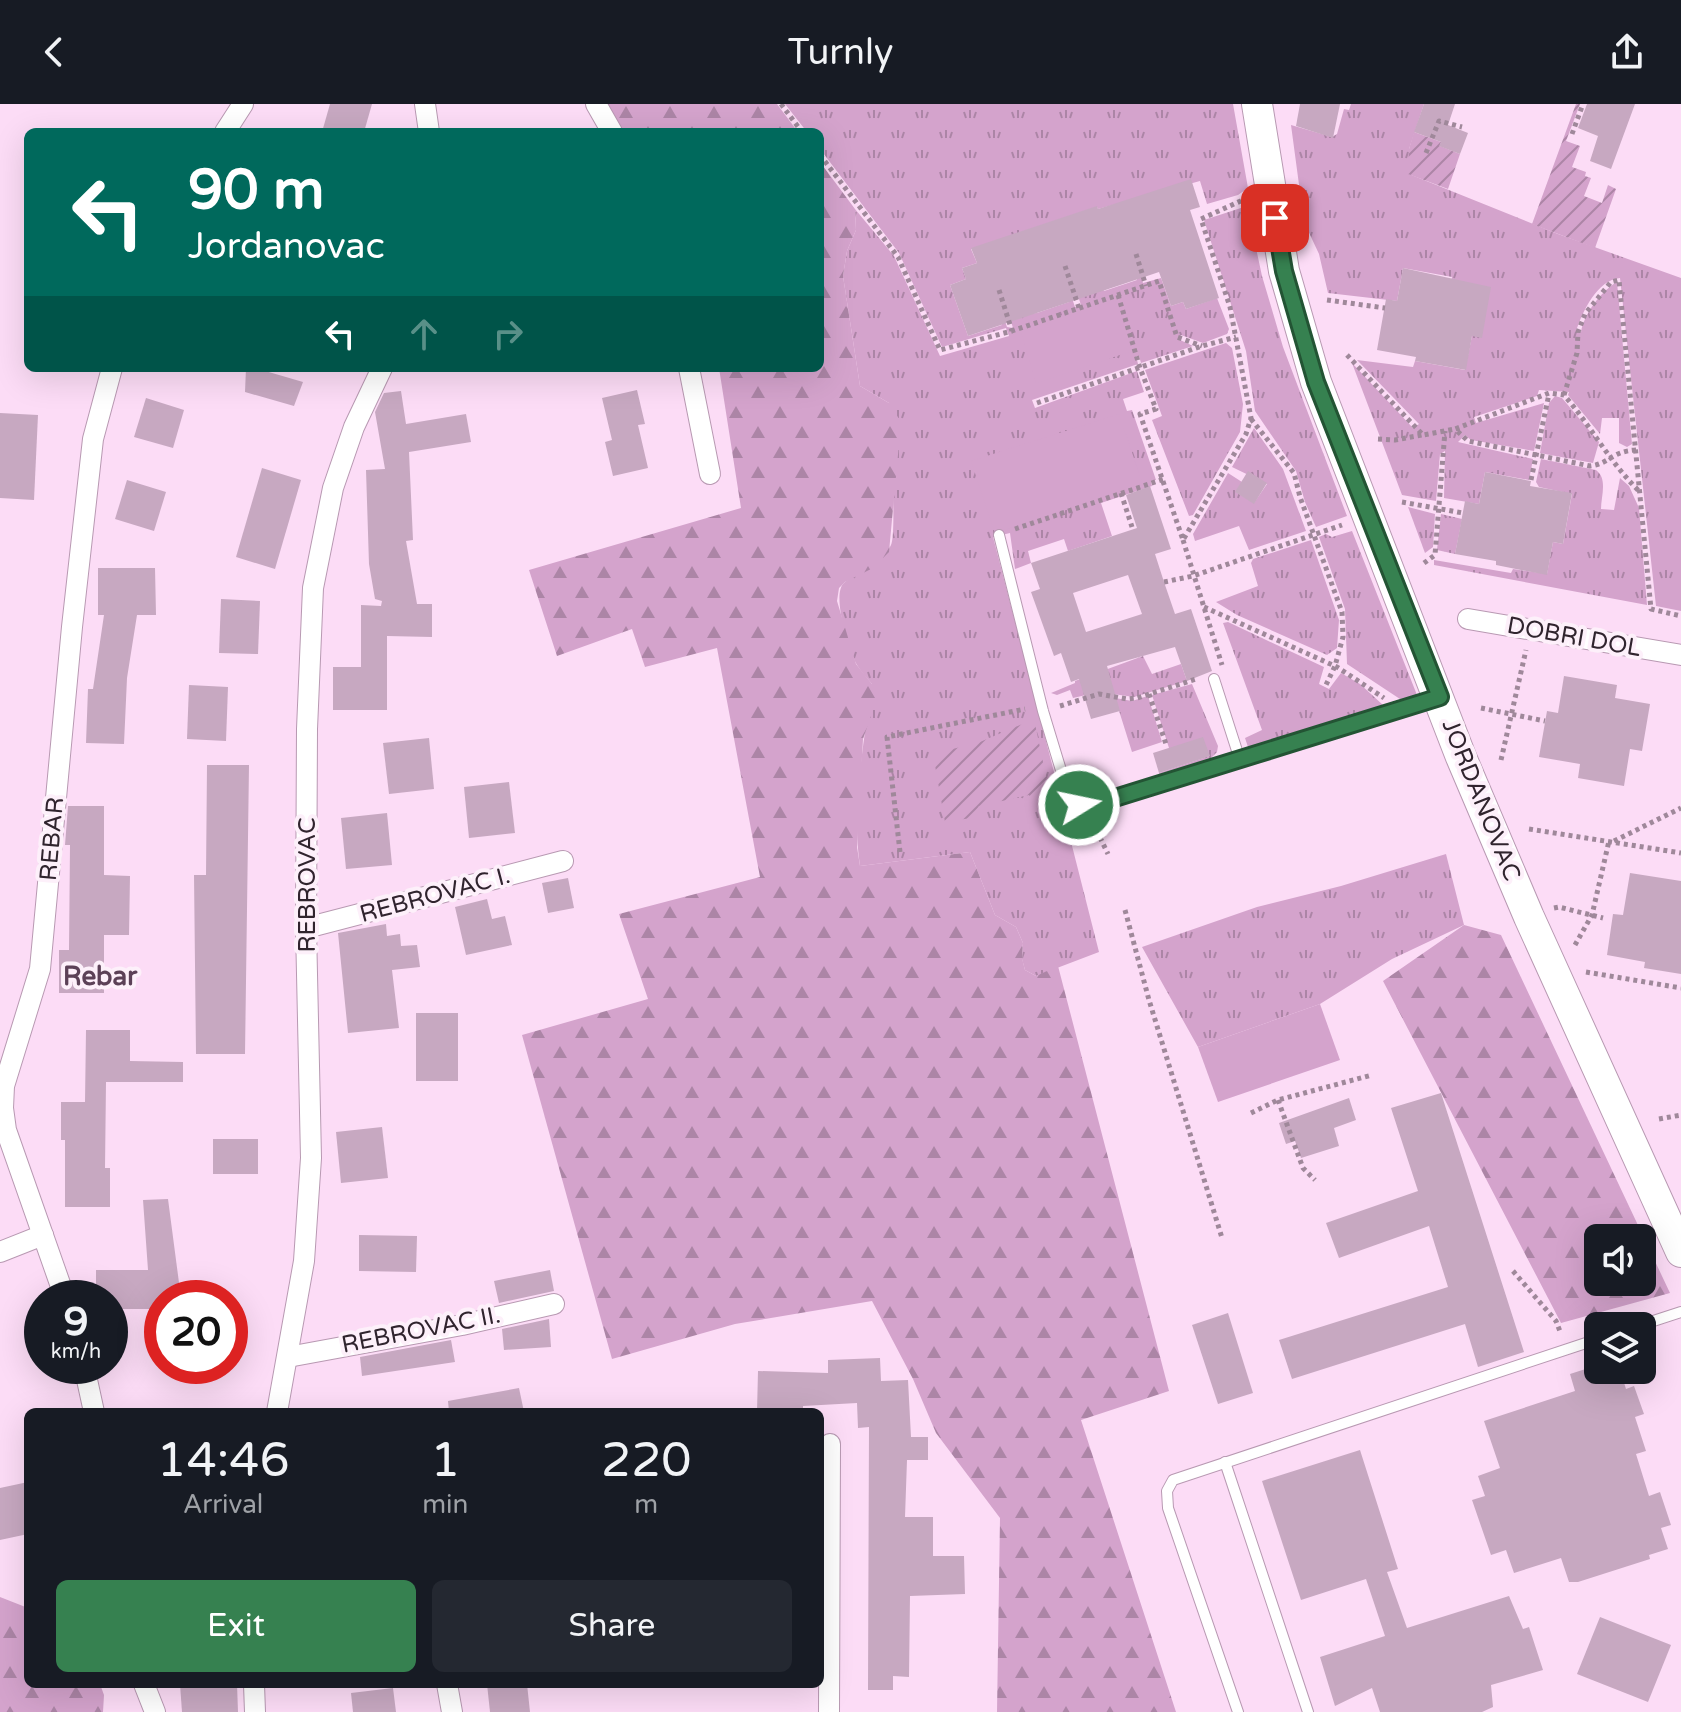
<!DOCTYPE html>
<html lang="en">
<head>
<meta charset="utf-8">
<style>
	body { margin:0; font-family:"Varela Round",sans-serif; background:#242831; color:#f1f3f6; height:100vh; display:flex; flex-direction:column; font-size:30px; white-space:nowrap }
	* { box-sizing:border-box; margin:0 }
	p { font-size:26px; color:#9ea1a6 }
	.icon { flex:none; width:44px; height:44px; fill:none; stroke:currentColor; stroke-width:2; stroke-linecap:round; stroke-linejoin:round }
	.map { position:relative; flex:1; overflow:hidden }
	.sheet { position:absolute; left:24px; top:1304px; width:800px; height:280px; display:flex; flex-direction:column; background:#171b24; border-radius:12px; box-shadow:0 8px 32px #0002 }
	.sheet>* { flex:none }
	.top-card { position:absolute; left:24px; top:24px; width:800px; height:244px; border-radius:12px; box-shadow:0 8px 32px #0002; background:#00695c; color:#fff; overflow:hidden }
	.controls { position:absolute; left:1584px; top:1120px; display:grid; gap:16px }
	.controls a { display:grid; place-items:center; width:72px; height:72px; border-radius:12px; background:#171b24; box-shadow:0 8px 32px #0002; font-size:40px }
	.speed { position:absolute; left:24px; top:1176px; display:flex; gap:16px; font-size:40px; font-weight:700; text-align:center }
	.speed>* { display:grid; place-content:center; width:104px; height:104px; border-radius:50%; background:#171b24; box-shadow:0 8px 32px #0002; line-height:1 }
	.speed small { font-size:20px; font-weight:400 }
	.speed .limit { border:12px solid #d22; background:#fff; color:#111 }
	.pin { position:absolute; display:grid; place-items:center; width:68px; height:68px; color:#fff; margin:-34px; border-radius:16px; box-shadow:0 4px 12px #0006 }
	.me { position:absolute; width:88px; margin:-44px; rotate:80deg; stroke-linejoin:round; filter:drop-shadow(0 0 6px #0008) }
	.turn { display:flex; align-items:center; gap:28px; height:168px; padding:0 32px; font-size:36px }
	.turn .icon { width:104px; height:104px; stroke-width:2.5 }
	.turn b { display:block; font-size:56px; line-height:68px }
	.lanes { display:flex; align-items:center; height:76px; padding:0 32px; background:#0003; justify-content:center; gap:40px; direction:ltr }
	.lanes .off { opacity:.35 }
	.eta { display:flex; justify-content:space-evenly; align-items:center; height:136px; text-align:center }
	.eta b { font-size:48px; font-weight:600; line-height:56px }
	.primary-button { display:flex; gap:16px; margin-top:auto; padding:16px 32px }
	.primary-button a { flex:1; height:92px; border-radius:12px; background:#368150; color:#fff; font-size:32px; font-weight:600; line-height:92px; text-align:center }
	.primary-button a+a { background:#242831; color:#f1f3f6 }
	header { display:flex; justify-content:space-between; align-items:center; height:104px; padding:0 32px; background:#171b24; font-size:36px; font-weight:600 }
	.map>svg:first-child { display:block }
	.grass { fill:url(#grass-tufts) }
	.forest { fill:url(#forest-firs); fill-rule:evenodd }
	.garden { fill:url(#garden-furrows) }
	.pitch { fill:#d4a3cc }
	.building { fill:#c7a8c1; fill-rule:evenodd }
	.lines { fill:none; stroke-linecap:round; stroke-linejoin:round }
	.service-casing { stroke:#b899b2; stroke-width:12 }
	.minor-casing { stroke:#b899b2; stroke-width:22 }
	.secondary-casing { stroke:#b899b2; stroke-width:32 }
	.path { stroke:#9f889a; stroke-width:5; stroke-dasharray:4 4; stroke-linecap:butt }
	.service { stroke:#fff; stroke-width:10 }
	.minor { stroke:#fff; stroke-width:20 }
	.secondary { stroke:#fff; stroke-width:30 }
	.route-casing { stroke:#235434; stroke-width:20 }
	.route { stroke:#368150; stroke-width:14 }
	.labels { text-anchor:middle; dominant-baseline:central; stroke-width:8; stroke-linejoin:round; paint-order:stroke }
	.street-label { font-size:24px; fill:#30242e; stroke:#fdf0fa }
	.neighbourhood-label { font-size:26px; font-weight:bold; fill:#5c4157; stroke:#fdf0fa }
</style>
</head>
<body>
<header><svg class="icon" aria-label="back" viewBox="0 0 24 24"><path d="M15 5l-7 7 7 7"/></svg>Turnly<svg class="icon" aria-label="share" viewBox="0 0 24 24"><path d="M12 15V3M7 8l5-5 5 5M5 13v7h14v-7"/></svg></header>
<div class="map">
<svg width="1681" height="1608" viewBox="0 0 1681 1608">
	<defs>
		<pattern id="grass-tufts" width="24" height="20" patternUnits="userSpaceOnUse" patternTransform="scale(2)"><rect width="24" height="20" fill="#d4a3cc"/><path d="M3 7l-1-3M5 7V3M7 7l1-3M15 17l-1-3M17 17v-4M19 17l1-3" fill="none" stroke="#ac85a6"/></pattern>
		<pattern id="forest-firs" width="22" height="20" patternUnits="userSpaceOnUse" patternTransform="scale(2)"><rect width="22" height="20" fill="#d4a3cc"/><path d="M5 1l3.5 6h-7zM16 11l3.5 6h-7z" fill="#ac85a6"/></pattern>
		<pattern id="garden-furrows" width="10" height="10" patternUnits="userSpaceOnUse" patternTransform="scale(2)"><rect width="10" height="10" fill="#d4a3cc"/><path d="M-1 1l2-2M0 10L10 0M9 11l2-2" fill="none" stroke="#ac85a6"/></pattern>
	</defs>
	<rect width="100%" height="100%" fill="#fcdcf6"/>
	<g class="grass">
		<path d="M785,0h448l15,84 -10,7 -31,9 -7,-23 -102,28 -1,-2 -126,42 6,14 -15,5 4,11 -16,6 18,51 34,-11 -12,-37 3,-1 14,40 6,1 -4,-13 28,-2 32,-11 -9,-39 15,44 6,-2 -4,-12 24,-9 3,7 33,-11 -12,-38 6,8 12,33 18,-5 10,28 12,-4 3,7 31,-11 12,31 -2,5 -24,9 -22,-8 -3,4 15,7 -52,17 -2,-7h-3l2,8 -106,36 3,8 102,-37 7,21 -21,7 4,12 5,-1 24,70 -5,1 1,5 -51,17 11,33 -44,15 -4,-12 -36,12 3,12 -16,6 -5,-36 -17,4 67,258 12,14 15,5 2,9 -21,7 31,122 -63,24 -11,-6 -3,-11 1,-16 -7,-16 -21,-12 -25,-63 -110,14c-9,-60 4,-123 12,-182 -5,-6 -11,-12 -15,-19 -8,-14 -26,-71 -13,-82 16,-14 36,-14 47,-38 6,-13 -1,-119 -2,-142l-29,-17 -17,-110 4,-25 9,-21 -1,-21 39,47 46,100 69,-20 -3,-8 -64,19 -43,-94 -79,-104v-17h-13z"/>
		<path d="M1351,0h73l-15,45v25l149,60 123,44v333l-25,-5 -36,-328c-23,2 -37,33 -44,53l5,1c3,-18 20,-41 36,-50l15,162 -5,3 -8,-4v-25h-17l-2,16 -32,-39 1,-3 -30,-2 -2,6 -63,21 2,6 68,-20 -10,48 -63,-11 -6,-5 -7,7 75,17 -4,21 -44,-8 -6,32 -35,-6 1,-47 -5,3 -4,47 -34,-6 -50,-132 61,65 6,-4 -62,-64 56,7 2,-6 50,9 7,-34 -24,-38 4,-21 -49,-9 -6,33 -69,-8 -9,-39 -15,-32 -13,-97 41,12 5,-3 7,-25 5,1z"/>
		<path d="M1247,102l15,70 21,71 64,169 -31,11 -11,-25 -9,-31 -41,-60 -9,-60 -42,-131z"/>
		<path d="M1226,239l6,5 11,56 -3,28 -47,83 -4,1 -37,-96 10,-4 -17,-46z"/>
		<path d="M1555,292l7,2 37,44 -6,21 -53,-10 9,-50z"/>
		<path d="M1254,324l29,41 23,62 -57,19 -10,-24 -44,15 -2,-7 35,-61 14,9 -6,10 18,11 13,-19 -35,-17z"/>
		<path d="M1541,355l55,11c12,9 5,26 5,39l13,1 6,-32 9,8 10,22 8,97 -213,-40v-5l77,13 2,-4 34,5 6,-32 10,2 9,-50 -33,-7 -3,-5z"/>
		<path d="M1408,403l27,7 -2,33 -8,6z"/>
		<path d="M1441,410l21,5 -7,35 -18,-4z"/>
		<path d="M1352,427l65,164 -7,4h-10l-53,-35 -2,-55 -26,-72 7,-3 6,3z"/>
		<path d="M1311,436l28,80 -2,28 -10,7 -90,-40 -21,-13 42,-16 -7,-23 2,-4z"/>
		<path d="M1228,518l96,45 -5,17 10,5 12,-16 19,11 23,21 -130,42h-5l-3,-9 17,-8 -39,-107z"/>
		<path d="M1143,552l9,18 29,-10 6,17 -53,16 -35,-5 -26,6 -3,-8 -13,5 -6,-2 24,-10v-2z"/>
		<path d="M1192,580l26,62 -1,6 -11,11 -45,15 -2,-5 50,-17 -40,-8 -17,-53z"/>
		<path d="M1148,592l14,46 -30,10 -17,-54 17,3z"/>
		<path d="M1446,750l18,71 -72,34 -72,45 -122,43 -56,-100 115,-40 84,-21z"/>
	</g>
	<g class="forest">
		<path d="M603,0h174l21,28h-177z"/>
		<path d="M820,58l35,47 1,21 -9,21 -4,25 17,110 29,17 12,19 -12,130 -16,16 -28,14 -6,6 -2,13 19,63 16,20 5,14 -14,41 -6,108 3,19 110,-14 25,63 21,12 7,16 -1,15 3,12 11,6 22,-10 111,425 -88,29 95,292h-179l3,-194 -64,-85 -23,-54 -41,-78 -137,23 -123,35 -90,-324 126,-36 -29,-85 141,-37 -43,-229 -72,19 -13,-38 -75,27 -28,-86 212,-62 -22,-140h101z"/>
		<path d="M1464,821l37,10 169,358 -109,30 -178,-342zM1598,1134h44v44h-44z"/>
		<path d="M0,1493l28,11v76h72l4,11 -1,17h-103z"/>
	</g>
	<g class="garden">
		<path d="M1576,0h4l-14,37 14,5 -8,21 14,5 -1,4 6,2 -7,18 18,7 6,-18 8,4 -21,59 -63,-24z"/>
		<path d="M1414,28l27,10 -1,4 20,8 -12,35 -40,-15 1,-25z"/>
		<path d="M1034,615l16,76 -16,7 -5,-7 -50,11 -8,12 -26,4 -12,-68 47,-12z"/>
	</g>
	<g class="pitch">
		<path d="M1117,193l18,53 -99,33 -16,-54z"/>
		<path d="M1119,310l24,71 -148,48 -24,-72z"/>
		<path d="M1320,900l20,56 -122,42 -20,-55z"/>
	</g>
	<g class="building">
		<path d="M330,0h42l-8,28h-42z"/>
		<path d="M1300,0h40l-7,34 -37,-12z"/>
		<path d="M1424,0h31l-7,21 20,8 -8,21 -21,-8 2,-4 -27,-10z"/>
		<path d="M1587,0h48l-24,65 -21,-8 8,-25 -20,-8z"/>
		<path d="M1191,75l9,28 -10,3 29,88 -33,11 -3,-7 -12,4 -12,-34 -191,64 -18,-51 16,-6 -4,-11 15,-5 -6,-15 126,-42 1,3z"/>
		<path d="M1403,164l88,19 -9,51 -10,-2 -6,34 -51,-9 1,-4 -39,-7 9,-51 11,2z"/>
		<path d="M246,264h9l48,14 -9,24 -49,-14z"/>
		<path d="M637,286l8,34 -7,1 10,43 -35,8 -8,-34 7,-2 -10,-42z"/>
		<path d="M401,287l5,33 60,-10 5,28 -62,10 4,88 -7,1 11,63h15v33l-45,-1v74h-54v-43h28v-62l20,1 1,-5 -7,-2 -6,-35 -3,-94 19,-1 -10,-57 9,-19z"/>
		<path d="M146,294l38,12 -11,38 -39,-11z"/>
		<path d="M0,309l38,2 -4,85 -34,-2z"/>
		<path d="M262,364l39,12 -26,89 -39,-12z"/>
		<path d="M1248,367l19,12 -13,21 -19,-12z"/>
		<path d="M1485,368l46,9 -1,5 42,7 -9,51 -10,-2 -6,33 -51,-10v-4l-41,-7 10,-53 14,3z"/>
		<path d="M127,376l39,12 -12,39 -39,-12z"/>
		<path d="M1150,382l21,63 -16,5 9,28 11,32 16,-5 21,62 -25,10 -12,-34 -68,19 13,45 -29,8 -12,-40 -8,3 -10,-29 -7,3 -23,-64 9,-3 -9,-26 106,-35 -11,-33zM1128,471l14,39 -56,18 -13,-39z"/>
		<path d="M98,464h57l1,47h-19l-10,63 -3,66 -38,-1 2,-54h5l11,-74h-6z"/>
		<path d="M221,495l39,2 -2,53 -39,-1z"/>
		<path d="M1564,572l53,9 -2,13 35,6 -8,47 -12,-2 -6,37 -46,-8 2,-14 -41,-7 8,-46 11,2z"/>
		<path d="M189,581l39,2 -2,54 -39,-2z"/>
		<path d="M1203,633l7,19 -51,17 -6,-20z"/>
		<path d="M429,634l5,51 -45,5 -6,-51z"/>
		<path d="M207,661h42l-4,289h-49l-2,-179h12z"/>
		<path d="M509,678l6,51 -46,5 -5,-51z"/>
		<path d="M68,702h36v69l26,1 -1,59h-25v58h-45v-43h10l1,-105h-5z"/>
		<path d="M387,709l5,52 -46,4 -5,-51z"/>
		<path d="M1630,769l51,8v93l-37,-6 1,-6 -38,-7 6,-41 10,1z"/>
		<path d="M568,774l6,30 -26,5 -6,-30z"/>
		<path d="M487,795l5,20 13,-3 7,29 -46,10 -11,-48z"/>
		<path d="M386,820l1,12 13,-2 1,12 16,-1 3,22 -28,3 7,58 -51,5 -10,-100z"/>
		<rect x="416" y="909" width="42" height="68"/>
		<path d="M86,926h44v31l53,1v20h-77l-1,86h5v39h-45v-67h-4v-38h24z"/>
		<path d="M1441,989l83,259 -46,15 -13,-43 -173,55 -13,-39 169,-53 -19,-61 -90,32 -13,-35 92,-32 -27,-83z"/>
		<path d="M1349,994l7,22 -22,8 5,18 -38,12 -6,-17 -9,3 -7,-21z"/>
		<path d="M382,1023l6,51 -47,5 -5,-51z"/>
		<rect x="213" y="1035" width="45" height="35"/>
		<path d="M168,1095l13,99h-19v11h-52v-11h-14v-28h52l-5,-70z"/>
		<path d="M359,1131l58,1 -1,36 -57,-1z"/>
		<path d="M550,1166l4,21 -55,12 -5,-22z"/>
		<path d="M1228,1209l25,80 -35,11 -26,-79z"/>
		<path d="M549,1215l2,28 -47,3 -2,-21z"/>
		<path d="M451,1236l4,22 -93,14 -2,-19z"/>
		<path d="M880,1254l1,23 27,-1 3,57h17v23h-21l-2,57h28v39h31l1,38 -55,2 -1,81 -16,-1v14h-25l1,-263 -11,1 -1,-25 -54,3v6h-46l1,-41 70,2v-13z"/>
		<path d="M1598,1261v5h22l6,19 8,-3 10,28 -9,3 11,34 -10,3 13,42 11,-4 11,33 -10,3 7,21 -19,6 1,4 -72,23h-9l-8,-24 -47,15 -8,-23 -15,5 -19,-55 13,-4 -7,-20 22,-8 -16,-47 91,-30 -5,-17z"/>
		<path d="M519,1284l5,24h-75l-1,-11z"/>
		<path d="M1360,1346l38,119 -11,3 20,56 102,-32 14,33 6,-2 14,43 -52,15 2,22 -11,5h-102l-8,-24 -37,18 -15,-49 65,-21 -19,-57 -65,21 -39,-119z"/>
		<path d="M28,1378v52l-28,6v-52z"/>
		<path d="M1600,1513l71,28 -23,57 -71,-28z"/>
		<path d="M180,1580h57l1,28h-56z"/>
		<path d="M487,1580h40l3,28h-40z"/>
		<path d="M393,1584l3,24h-43l-2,-19z"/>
	</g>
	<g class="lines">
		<defs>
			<g id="service">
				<path d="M999,431l44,176 24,79 12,15 10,1 345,-107"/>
				<path d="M1214,575l26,81"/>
				<path d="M1638,1222l43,-14"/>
				<path d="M1225,1358l83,250"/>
				<path d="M1238,1608l-70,-204 -1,-17 6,-11 425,-141"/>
			</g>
			<g id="minor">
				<path d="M425,0l4,28"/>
				<path d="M596,0l16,28"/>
				<path d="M225,28l18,-28"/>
				<path d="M689,264l21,106"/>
				<path d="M1468,515l213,36"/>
				<path d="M306,824l257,-67"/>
				<path d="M0,1148l43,-17"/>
				<path d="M65,1194l-59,-168 -3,-22 1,-22 36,-117 32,-342 21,-188 19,-71"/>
				<path d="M288,1253l174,-32 92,-21"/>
				<path d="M84,1262l10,46"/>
				<path d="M277,1308l27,-151 7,-103 -5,-230 1,-199 6,-141 20,-100 21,-61 28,-59"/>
				<path d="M144,1580l11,28"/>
				<path d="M254,1580l1,28"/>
				<path d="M447,1580l5,28"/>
				<path d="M829,1608l1,-268"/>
			</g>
			<path id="secondary" d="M1257,0l27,167 32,111 145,375 68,160 152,335"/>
		</defs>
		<use href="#service" class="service-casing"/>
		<use href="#minor" class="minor-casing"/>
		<use href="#secondary" class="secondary-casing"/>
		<g class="path">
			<path d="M781,0l21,28"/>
			<path d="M1572,30l11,-30"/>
			<path d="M1426,49l13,-32 23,6"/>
			<path d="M820,51l78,102 42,93 72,-19 147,-50 18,56 25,9"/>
			<path d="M1136,150l10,32"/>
			<path d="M1065,162l14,42"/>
			<path d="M999,186l13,41"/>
			<path d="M1118,191l22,73 16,41 -16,5 43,126 63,-106 5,-16 -21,-111 -29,-88 44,-20"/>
			<path d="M1327,196l58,8"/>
			<path d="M1347,251l76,80 32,-6"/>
			<path d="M1564,291l13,-42 1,-21 7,-18 26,-32 8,-2 32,329 30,7"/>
			<path d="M1037,299l165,-57 34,-9"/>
			<path d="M1251,315l43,54 6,24 42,115 1,25 -8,29 -10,21"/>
			<path d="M1378,335l17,1 27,-5"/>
			<path d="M1636,346c-24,1 -27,14 -46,16l-122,-25 -13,-12 94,-36 15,2c27,31 46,68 76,97"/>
			<path d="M1531,376l18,-86"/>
			<path d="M1121,389l11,34"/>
			<path d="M1402,398l61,11"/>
			<path d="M1015,425l149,-50"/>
			<path d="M1183,436l39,125"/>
			<path d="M1424,459l11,-8 10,-124"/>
			<path d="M1164,478l29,-6 149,-51"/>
			<path d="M1204,503l133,60 47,31"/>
			<path d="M1149,590l17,50"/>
			<path d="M1060,602l39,-12 28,5 10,-1 59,-19"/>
			<path d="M1481,604l64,13"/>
			<path d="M1501,656l25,-110"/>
			<path d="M1093,719l15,31"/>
			<path d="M1529,725l152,24"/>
			<path d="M1614,737l67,-33"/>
			<path d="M900,748l-13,-115 138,-28"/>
			<path d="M1554,804l5,-1 44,11"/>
			<path d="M1125,806l24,90 73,238"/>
			<path d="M1575,841l17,-30 17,-74"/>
			<path d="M1586,868l95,16"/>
			<path d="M1278,996l25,68 12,12"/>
			<path d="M1251,1009l27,-13 94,-25"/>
			<path d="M1659,1015l22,-4"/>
			<path d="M1513,1167l43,50 5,13"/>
		</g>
		<use href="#service" class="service"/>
		<use href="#minor" class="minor"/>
		<use href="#secondary" class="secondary"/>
	</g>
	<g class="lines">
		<defs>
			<path id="route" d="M1079,701l10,1 351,-109 -124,-315 -32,-111 -9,-53"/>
		</defs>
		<use href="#route" class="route-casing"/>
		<use href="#route" class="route"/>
	</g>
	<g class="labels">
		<g class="street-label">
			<text transform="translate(1574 533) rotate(10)">DOBRI DOL</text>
			<text transform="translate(1481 696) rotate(68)">JORDANOVAC</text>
			<text transform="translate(52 735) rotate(-85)">REBAR</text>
			<text transform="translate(307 781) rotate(-90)">REBROVAC</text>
			<text transform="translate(435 791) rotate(-15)">REBROVAC I.</text>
			<text transform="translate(421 1226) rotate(-11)">REBROVAC II.</text>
		</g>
		<g class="neighbourhood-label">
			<text x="100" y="872">Rebar</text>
		</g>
	</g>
</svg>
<div class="controls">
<a><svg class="icon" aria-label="sound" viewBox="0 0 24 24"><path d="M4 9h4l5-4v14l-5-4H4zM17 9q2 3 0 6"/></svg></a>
<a><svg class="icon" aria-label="layers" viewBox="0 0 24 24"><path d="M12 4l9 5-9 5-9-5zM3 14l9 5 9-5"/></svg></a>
</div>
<div class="speed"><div>9<small>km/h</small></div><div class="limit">20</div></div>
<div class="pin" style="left:1275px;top:114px;background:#d93025"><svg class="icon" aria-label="arrive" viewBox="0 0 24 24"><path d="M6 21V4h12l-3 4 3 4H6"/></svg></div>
<svg class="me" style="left:1079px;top:701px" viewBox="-20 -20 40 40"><circle r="17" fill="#368150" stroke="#fff" stroke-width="3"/><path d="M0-11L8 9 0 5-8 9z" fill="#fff"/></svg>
<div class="top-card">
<div class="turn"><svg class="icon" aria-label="left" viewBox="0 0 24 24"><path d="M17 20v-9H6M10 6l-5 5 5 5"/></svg><div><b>90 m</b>Jordanovac</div></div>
<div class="lanes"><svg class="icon" aria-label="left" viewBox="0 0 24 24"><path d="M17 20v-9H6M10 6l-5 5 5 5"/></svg><svg class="icon off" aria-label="ahead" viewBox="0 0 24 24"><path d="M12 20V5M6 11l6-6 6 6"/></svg><svg class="icon off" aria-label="right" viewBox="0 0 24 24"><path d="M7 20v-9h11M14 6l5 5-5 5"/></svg></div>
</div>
<section class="sheet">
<div class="eta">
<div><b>14:46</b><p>Arrival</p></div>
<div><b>1</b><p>min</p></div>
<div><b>220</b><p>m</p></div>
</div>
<div class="primary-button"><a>Exit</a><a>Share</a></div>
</section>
</div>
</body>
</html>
